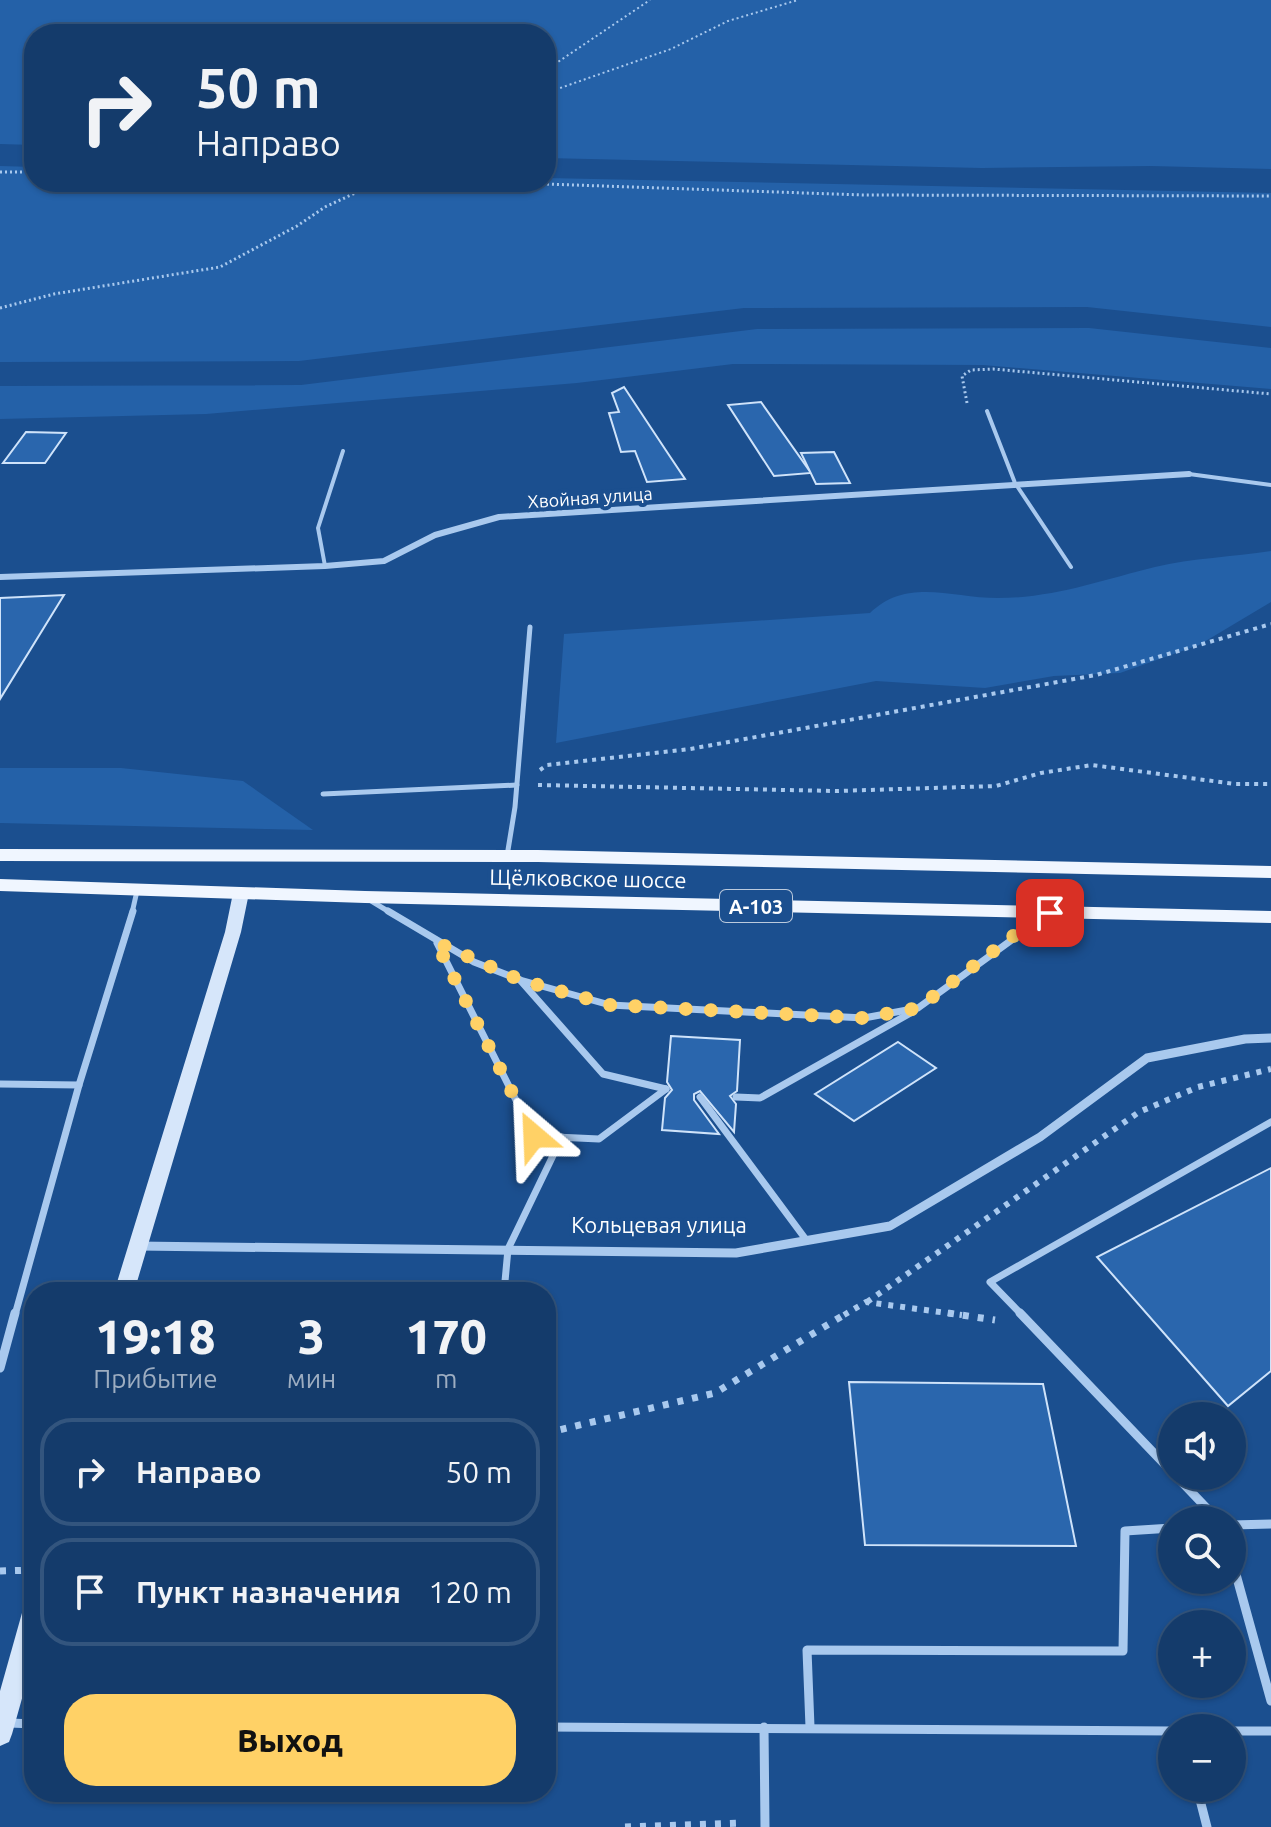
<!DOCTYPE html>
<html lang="ru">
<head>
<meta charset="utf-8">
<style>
	body { margin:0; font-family:Ubuntu,sans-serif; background:#214673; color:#f1f3f6; height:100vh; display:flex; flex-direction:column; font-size:30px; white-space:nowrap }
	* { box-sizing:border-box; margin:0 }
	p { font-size:26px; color:#9dadc1 }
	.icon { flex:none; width:44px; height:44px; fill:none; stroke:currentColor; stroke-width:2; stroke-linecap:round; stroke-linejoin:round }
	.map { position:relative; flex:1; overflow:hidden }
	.drawer { position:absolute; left:24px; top:1282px; width:532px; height:520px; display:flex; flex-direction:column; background:#143b6b; border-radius:32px; box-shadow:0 2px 6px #0004,0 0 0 2px #33557e }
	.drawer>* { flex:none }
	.top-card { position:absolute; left:24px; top:24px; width:532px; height:168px; border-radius:32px; box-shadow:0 2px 6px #0004,0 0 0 2px #33557e; background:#143b6b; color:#f1f3f6; overflow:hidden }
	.controls { position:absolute; left:1158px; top:1402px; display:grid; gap:16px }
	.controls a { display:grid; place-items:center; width:88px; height:88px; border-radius:50%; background:#143b6b; box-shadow:0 2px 6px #0004,0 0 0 2px #33557e; font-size:40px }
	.pin { position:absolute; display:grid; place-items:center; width:68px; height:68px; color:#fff; margin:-34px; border-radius:16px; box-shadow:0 4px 12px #0006 }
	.me { position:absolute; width:88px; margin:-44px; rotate:334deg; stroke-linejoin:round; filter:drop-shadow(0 0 6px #0008) }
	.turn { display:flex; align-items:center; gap:28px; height:168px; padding:0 40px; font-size:36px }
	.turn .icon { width:104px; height:104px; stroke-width:2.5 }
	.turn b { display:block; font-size:56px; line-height:68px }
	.eta { display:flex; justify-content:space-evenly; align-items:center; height:136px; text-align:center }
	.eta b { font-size:48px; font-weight:800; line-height:56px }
	.cta { display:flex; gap:16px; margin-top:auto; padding:16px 40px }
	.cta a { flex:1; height:92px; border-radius:32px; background:#ffd166; color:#111; font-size:32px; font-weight:800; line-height:92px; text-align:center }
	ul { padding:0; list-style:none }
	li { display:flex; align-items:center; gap:24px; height:108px; margin:0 16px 12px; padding:0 24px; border:4px solid #33557e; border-radius:32px }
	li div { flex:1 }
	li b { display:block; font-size:30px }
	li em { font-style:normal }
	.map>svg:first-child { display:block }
	.green { fill:#2461a8 }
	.building { fill:#2a66ad; stroke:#cfe3fa; stroke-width:2 }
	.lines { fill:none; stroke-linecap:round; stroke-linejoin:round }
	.path-far4 { stroke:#a9c9ee; stroke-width:2; stroke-dasharray:2 3; stroke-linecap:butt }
	.path-far3 { stroke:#a9c9ee; stroke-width:3; stroke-dasharray:2 3; stroke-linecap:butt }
	.path-far2 { stroke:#a9c9ee; stroke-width:4; stroke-dasharray:4 5; stroke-linecap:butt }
	.path-far1 { stroke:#a9c9ee; stroke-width:6; stroke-dasharray:5 7; stroke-linecap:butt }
	.path { stroke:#a9c9ee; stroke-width:7; stroke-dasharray:6 9; stroke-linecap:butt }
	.lane-far3 { stroke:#a9c9ee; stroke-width:4 }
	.lane-far2 { stroke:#a9c9ee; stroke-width:5 }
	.lane-far1 { stroke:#a9c9ee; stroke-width:7 }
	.lane { stroke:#a9c9ee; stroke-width:9 }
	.street-far1 { stroke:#a9c9ee; stroke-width:6 }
	.street { stroke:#a9c9ee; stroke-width:9 }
	.secondary { fill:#d6e6fa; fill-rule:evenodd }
	.primary { fill:#f0f6ff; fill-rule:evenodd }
	.route { stroke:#ffd166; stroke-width:14; stroke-dasharray:0 25.2 }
	.labels { text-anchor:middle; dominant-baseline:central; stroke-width:8; stroke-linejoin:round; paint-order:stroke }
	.far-street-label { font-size:18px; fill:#fff; stroke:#1b4f8f }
	.shield { fill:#1b4f8f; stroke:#bbcadd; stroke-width:2 }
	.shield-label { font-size:20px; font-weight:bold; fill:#fff }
	.street-label { font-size:22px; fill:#fff; stroke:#1b4f8f }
</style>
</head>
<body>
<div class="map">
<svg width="1271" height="1827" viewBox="0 0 1271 1827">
	<rect width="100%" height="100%" fill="#1b4f8f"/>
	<g class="green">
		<path d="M0,0h1271v169l-120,-3 -169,2 -436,-10v-124h-512v111l-34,-1z"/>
		<path d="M0,166l34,1v15h512v-4l725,15v134l-184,-20 -343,1 -445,53 -299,1z"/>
		<path d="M1089,328l182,20v41l-288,-24 -250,-1 -156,19 -371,31 -206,5v-33l301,-1 456,-56z"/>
		<path d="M1271,551v51l-72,43 -79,28 -66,3 -69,12 -109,-7 -320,62 8,-109 306,-21c37,-36 82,-15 128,-15 56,0 104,-18 157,-31 37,-9 78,-10 116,-16z"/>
		<path d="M0,768h121l122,13 70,49 -313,-7z"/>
	</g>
	<g class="building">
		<path d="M624,387l41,62 20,30 -38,3 -12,-31 -14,1 -12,-39 10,-1 -7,-19z"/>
		<path d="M761,402l50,71 -37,3 -46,-71z"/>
		<path d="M26,432l40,1 -21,30h-42z"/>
		<path d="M834,452l16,31 -34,1 -15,-31z"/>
		<path d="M64,595l-64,104v-101z"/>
		<path d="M671,1036l69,4 -3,51 -7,5 6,8 -2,28 -34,-41 -6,3v6l25,34 -57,-4 3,-32 7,-8 -5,-8z"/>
		<path d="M898,1042l38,26 -82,53 -39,-27z"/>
		<path d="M1271,1168v203l-43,35 -131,-149z"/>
		<path d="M849,1382l194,2 33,162 -211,-1z"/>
	</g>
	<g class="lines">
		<g class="path-far4">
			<path d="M546,70l104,-70"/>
			<path d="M546,93l125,-44 57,-28 70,-21"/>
		</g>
		<g class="path-far3">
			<path d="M0,172h34"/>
			<path d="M487,182l376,13 408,1"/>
			<path d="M0,308l54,-14 166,-27 77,-41 28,-19 54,-25"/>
			<path d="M967,403l-5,-27 9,-6 22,-1 278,25"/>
		</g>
		<g class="path-far2">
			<path d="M540,770l7,-5 143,-16 406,-74 175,-51"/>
			<path d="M538,785l298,6 160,-5 45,-13 51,-8 143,19h36"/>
		</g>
		<g class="path-far1">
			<path d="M867,1302l272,-190 59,-25 73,-18"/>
			<path d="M844,1315l22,-13 96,13"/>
		</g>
		<g class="path">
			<path d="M948,1313l47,7"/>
			<path d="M546,1433l169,-40 132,-80"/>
			<path d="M0,1571l34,-1"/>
			<path d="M625,1827l119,-4"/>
		</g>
		<g class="lane-far3">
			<path d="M987,411l28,72 56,84"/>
			<path d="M1189,474l82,11"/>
			<path d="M325,566l-7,-38 25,-77"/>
		</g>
		<g class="lane-far2">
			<path d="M323,794l194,-9"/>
			<path d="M508,850l7,-43 15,-180"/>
			<path d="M368,899l23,14"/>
			<path d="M132,913l5,-22"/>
		</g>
		<g class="lane-far1">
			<path d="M388,911l86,51 46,18 90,25 254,13 54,-10 128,-93"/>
			<path d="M437,943l97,193 65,3 67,-50"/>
			<path d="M520,980l83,94 63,15"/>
			<path d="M0,1084l79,1"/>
			<path d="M700,1097l107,144"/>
			<path d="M736,1097l24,1 154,-87"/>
			<path d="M504,1292l4,-43 54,-112"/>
			<path d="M15,1315l64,-230 54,-174"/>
			<path d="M1022,1315l-32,-33 281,-160"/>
		</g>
		<g class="lane">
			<path d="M1020,1313l152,159"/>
			<path d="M0,1368l15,-55"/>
			<path d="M1176,1476l42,44"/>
			<path d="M1232,1525l39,-1"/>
			<path d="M1232,1560l39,141"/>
			<path d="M10,1723l24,1"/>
			<path d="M546,1727l626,4"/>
			<path d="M764,1727l1,100"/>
			<path d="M810,1727l-3,-77 316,1 2,-120 47,-3"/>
			<path d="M1232,1731h39"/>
			<path d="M1197,1788l10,39"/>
		</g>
		<path class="street-far1" d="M0,577l325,-11 59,-5 51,-26 64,-18 690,-43"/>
		<path class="street" d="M137,1246l599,7 154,-27 150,-89 107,-79 98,-19 26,-1"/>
		<g class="secondary">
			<path d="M241,888l8,5 -8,39 -107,360h-20l111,-360 8,-39z"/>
			<path d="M34,1603v53l-22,78 -3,8 -9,4v-55l22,-78 4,-7z"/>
		</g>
		<g class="primary">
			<path d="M0,849l538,1 733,16v12l-733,-16 -538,-1z"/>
			<path d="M0,879l365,12 906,20v12l-906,-20 -365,-12z"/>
		</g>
	</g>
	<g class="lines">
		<path class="route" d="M534,1136l-98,-194 84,38 90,25 254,13 54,-10 98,-74 34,-21"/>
	</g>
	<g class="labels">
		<g class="far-street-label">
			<text transform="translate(590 497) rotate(-4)">Хвойная улица</text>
		</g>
		<rect class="shield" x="720" y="890" width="72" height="32" rx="6"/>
		<g class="shield-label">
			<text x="756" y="906">А-103</text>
		</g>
		<g class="street-label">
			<text transform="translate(588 878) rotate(1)">Щёлковское шоссе</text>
			<text x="659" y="1224">Кольцевая улица</text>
		</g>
	</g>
</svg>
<div class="controls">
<a><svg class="icon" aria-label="sound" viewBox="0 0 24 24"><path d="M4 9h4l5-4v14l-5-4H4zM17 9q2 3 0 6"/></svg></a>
<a><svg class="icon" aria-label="search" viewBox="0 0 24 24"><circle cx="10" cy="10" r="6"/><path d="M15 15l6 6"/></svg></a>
<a>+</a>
<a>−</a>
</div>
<div class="pin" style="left:1050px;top:913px;background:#d93025"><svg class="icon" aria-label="arrive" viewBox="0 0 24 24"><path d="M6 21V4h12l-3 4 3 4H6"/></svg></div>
<svg class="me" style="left:534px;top:1136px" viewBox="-20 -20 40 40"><path d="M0-17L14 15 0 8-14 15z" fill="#ffd166" stroke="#fff" stroke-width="4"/></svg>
<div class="top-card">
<div class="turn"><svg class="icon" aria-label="right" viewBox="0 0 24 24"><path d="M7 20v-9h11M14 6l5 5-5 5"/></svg><div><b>50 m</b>Направо</div></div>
</div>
<section class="drawer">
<div class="eta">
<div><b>19:18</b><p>Прибытие</p></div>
<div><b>3</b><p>мин</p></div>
<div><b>170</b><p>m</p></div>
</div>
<ul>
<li><svg class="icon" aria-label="right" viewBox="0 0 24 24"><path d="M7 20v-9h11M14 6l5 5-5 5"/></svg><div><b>Направо</b></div><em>50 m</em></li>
<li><svg class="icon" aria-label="arrive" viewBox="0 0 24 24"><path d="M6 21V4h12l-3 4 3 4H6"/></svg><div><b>Пункт назначения</b></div><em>120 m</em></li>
</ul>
<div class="cta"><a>Выход</a></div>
</section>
</div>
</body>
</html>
